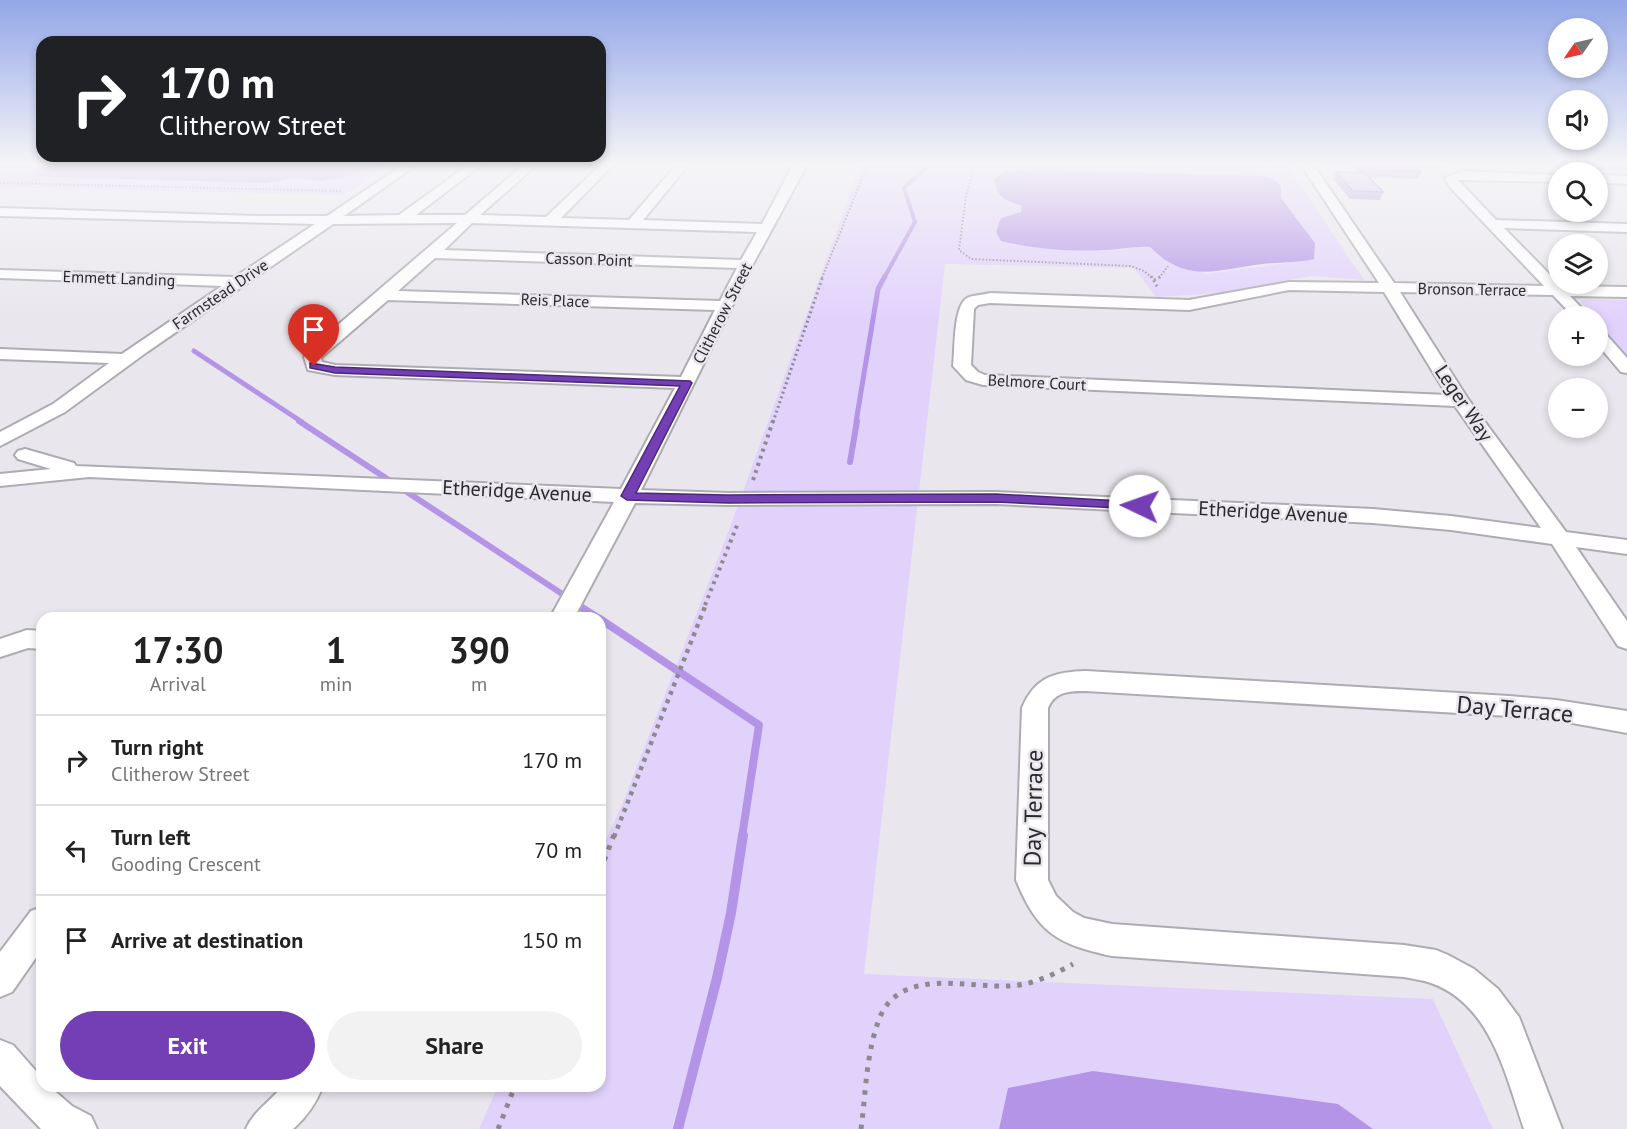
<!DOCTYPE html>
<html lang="en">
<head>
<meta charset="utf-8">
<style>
	body { margin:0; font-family:"PT Sans",sans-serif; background:#f2f2f2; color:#222; height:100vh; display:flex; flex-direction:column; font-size:22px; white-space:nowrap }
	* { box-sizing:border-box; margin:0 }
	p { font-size:20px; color:#767676 }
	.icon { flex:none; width:33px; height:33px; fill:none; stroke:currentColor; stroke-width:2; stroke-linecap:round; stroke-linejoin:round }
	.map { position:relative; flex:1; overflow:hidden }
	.sheet { position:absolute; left:36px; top:612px; width:570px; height:480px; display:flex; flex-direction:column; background:#fff; border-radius:18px; box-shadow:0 3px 9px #0003 }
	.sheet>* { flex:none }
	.top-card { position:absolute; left:36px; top:36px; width:570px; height:126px; border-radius:18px; box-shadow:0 3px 9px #0003; background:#202124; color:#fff; overflow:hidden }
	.needle { width:39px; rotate:236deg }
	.tools { position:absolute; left:1548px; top:18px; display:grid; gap:12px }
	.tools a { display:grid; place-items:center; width:60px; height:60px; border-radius:50%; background:#fff; box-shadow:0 3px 9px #0003; font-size:30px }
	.pin { position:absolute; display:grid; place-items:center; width:51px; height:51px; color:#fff; margin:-62px -26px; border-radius:50% 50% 50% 0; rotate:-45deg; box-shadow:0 0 6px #0007 }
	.pin .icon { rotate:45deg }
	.me { position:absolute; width:66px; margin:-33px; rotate:273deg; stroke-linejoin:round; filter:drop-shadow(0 0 4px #0008) }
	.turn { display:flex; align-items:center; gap:21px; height:126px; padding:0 24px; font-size:27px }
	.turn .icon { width:78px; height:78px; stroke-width:2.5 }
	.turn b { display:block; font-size:42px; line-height:51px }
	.eta { display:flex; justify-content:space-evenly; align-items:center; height:102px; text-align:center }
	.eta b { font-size:36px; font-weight:600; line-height:42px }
	.button { display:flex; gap:12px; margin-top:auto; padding:12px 24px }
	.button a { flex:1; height:69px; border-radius:36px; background:#743eb5; color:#fff; font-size:24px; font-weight:600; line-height:69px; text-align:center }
	.button a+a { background:#f2f2f2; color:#222 }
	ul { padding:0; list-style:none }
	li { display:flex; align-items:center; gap:18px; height:90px; padding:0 24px; border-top:2px solid #e0e0e0 }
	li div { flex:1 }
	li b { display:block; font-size:22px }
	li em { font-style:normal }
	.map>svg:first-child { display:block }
	.green { fill:#e1d2fc; fill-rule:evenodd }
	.water { fill:#b494e7 }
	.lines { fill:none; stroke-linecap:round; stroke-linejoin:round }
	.stream-far4 { stroke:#b494e7; stroke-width:4 }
	.stream-far3 { stroke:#b494e7; stroke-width:5 }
	.stream-far2 { stroke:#b494e7; stroke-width:6 }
	.stream-far1 { stroke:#b494e7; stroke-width:8 }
	.stream { stroke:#b494e7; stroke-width:10 }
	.minor-casing { stroke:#aeacb2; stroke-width:4 }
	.major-casing { stroke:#9c92af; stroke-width:4 }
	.path-far4 { stroke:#8b8a8e; stroke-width:2; stroke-dasharray:1.5 2; stroke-linecap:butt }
	.path-far3 { stroke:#8b8a8e; stroke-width:3; stroke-dasharray:2 3; stroke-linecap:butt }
	.path-far2 { stroke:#8b8a8e; stroke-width:4; stroke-dasharray:3 4.5; stroke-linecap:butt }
	.path-far1 { stroke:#8b8a8e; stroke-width:4.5; stroke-dasharray:4 5; stroke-linecap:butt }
	.path { stroke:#8b8a8e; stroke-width:5; stroke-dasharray:4.5 7; stroke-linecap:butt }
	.minor { fill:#fff; fill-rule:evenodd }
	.major { fill:#e9dffa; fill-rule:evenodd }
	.wall { fill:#b19dd7 }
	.building { fill:#ceb6fa; stroke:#907faf; stroke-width:1.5 }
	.route { fill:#743eb5; stroke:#4b2876; stroke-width:1.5 }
	.labels { text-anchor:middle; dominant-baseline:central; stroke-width:5; stroke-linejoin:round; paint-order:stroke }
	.far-street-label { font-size:16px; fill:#2a292b; stroke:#e9e7ed }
	.street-label { font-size:20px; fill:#2a292b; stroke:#e9e7ed }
	.near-street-label { font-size:24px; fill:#2a292b; stroke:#e9e7ed }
</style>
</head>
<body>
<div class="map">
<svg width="1627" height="1129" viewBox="0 0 1627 1129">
	<rect width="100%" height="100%" fill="#e9e7ed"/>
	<g class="green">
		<path d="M0,163h43l-12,12 24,2 212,6 27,-5 27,3 25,-4 31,-11 -1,-3h16l-48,32 -344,-8z"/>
		<path d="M861,163h286l140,3 77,114 -53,-4 -93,17 -62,4 -22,-29 -189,-4 -81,710 569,25 60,130h-120l-35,-25 -330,-16 -9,41h-520l19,-43h102v-233l23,-51 108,-277zM1045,169l154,4 82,25 34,45 -1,16 -107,15 -48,-18 -9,-9 -17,-1 -12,4 -120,-32 20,-6 1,-6 -17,-6z"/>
		<path d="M1589,299l38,1v56l-29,-34v-6h-5l-14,-15z"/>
	</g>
	<g class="water">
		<path d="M43,163h333l1,3 -31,11 -25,4 -27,-3 -27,5 -211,-6 -26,-2z"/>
		<path d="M1045,169l217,7 13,4 6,6v12l34,45 -1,16c-17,4 -33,3 -51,5 -45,5 -75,21 -113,-17 -16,-1 -31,3 -47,3 -35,2 -68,-1 -102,-9l-5,-9 5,-14 20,-6 1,-6c-17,-6 -25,-8 -28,-27l13,-8z"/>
		<path d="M1093,1071l245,33 35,25h-374l9,-41z"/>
	</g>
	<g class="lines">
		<path class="stream-far4" d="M884,278l31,-56 -11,-34 27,-25"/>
		<g class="stream-far3">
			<path d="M194,351l108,71"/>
			<path d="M856,422l22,-133 7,-13"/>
		</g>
		<g class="stream-far2">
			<path d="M299,421l280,184"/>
			<path d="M850,462l7,-41"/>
		</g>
		<g class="stream-far1">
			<path d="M576,604l22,14"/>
			<path d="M600,619l159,106 -17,112"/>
		</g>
		<path class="stream" d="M678,1129l39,-151 14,-65 12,-78"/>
		<defs>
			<g id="minor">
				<path d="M406,163h13l-75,53 55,-1 72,-52h13l-68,52h49l61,-52h13l-59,52 66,2 57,-54h12l-54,55 68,2 49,-57h12l-47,57 119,4 32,-61h12l1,2 -54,99 -112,226 87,3 268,-1 377,17 78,7 90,12 -86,-122 -472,-21 -17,-5 -13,-14c2,-16 0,-59 14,-68 6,-3 16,-3 23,-5l199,7 100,-18 90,1 -79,-120h12l82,120 150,3 -95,-100 -4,-8 18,-7 95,4v7l-100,-2 38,40 131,4v8l-123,-4 57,58 66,1v10l-57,-1 19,20h-16l-20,-21 -153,-3 68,107 98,133 61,8v14l-51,-7 51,74v28l-9,-3 -66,-102 -101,-14 -78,-7 -377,-19 -268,1 -93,-2 -61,115h-24l64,-116 -525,-25 -89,9v-12l51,-5 -33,-10 -3,-4 3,-4 7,-2 49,14 2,3 545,23 54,-101 -340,-13 -27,-5 -4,-13 7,-9 146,-125 -124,1 -186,128 -82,60 -65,34v-14l53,-28 56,-41 -109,-4v-10l122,5 100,-68 -222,-8v-8l235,7 80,-53 -315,-8v-8l259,8h68zM472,223l285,9 -16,28 -297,-10zM435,258l302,10 -17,33 -322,-10zM1289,290l95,2 63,103 -462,-20 -7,-3 -7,-7 3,-56 4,-4 12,-2 199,7zM388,300l327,10 -34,67 -346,-12 -13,-3 -1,-4 2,-2z"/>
				<path d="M1598,175l29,1v8l-29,-2z"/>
				<path d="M1598,330l6,2 23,26v15l-6,-1 -23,-27z"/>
				<path d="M27,630l15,1v18l-14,-1 -28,9v-18z"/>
				<path d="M1086,671l423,25 47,4 71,11v22l-71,-13 -47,-4 -423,-25c-16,0 -31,0 -38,17v172l8,16 17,16 11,6 28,6 292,21 32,5 12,5 26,14 24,20 21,28 43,112h-38c-18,-53 -33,-125 -93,-146 -8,-3 -18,-4 -27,-6l-292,-21c-55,-12 -74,-23 -96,-76l6,-172c13,-31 32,-36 64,-37z"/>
				<path d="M42,907v42l-30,43 -12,5v-45l31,-41z"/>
				<path d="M0,1040l13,5 29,33v8h7l23,20 19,10 6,13h-56l-41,-43z"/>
				<path d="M282,1086h41c-7,17 -16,31 -30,43h-47c8,-19 25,-27 36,-43z"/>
			</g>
			<path id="major" d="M1564,163h63v5l-56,-1z"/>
		</defs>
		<use href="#minor" class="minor-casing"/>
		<use href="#major" class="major-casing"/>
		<g class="path-far4">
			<path d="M980,163l-5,1 -9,32 -7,54 12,9 160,7 13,5 8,7"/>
			<path d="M1026,163l29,5"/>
			<path d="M1275,163h7"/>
			<path d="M1328,164l31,1"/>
			<path d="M1412,166l31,1"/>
			<path d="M0,168l8,-5"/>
			<path d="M0,183l342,8"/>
			<path d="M822,278l46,-115"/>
			<path d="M1159,278l9,-12"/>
		</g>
		<g class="path-far3">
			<path d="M1151,276l7,12"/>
			<path d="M1154,280l8,-4"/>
			<path d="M773,422l50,-146"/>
		</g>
		<g class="path-far2">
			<path d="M753,480l20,-59"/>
			<path d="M705,605l33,-82"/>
		</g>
		<path class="path-far1" d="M614,837l92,-233"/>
		<g class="path">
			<path d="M600,871l14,-36"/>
			<path d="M498,1129l17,-43"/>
			<path d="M861,1129c5,-37 5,-77 19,-112 21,-50 88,-29 129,-31 23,-1 44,-11 64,-22"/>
		</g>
		<use href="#minor" class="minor"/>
		<use href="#major" class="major"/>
	</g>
	<path class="wall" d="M1355,163h37l29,9 -3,7 -48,-2 13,15 -3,8 -30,-1 -17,-20 3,-7h20l-3,-4z"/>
	<g class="building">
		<path d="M1357,163h56l8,9 -58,-3z"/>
		<path d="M1336,172l29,1 18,19 -30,-1z"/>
	</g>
	<linearGradient id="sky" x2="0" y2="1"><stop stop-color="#93a7e8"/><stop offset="0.51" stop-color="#f5f4f7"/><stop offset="1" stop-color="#f5f4f7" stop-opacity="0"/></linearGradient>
	<rect width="1627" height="321" fill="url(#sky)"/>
	<path class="route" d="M310,363l25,4 355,14 2,2 -56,110 92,2 268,-1 144,8 6,4 -6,3 -144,-7 -268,1 -101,-3 -6,-4 59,-110 -345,-13 -25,-5z"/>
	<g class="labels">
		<g class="far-street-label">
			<text transform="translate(589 259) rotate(2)">Casson Point</text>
			<text transform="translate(119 278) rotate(2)">Emmett Landing</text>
			<text transform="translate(1472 289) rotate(1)">Bronson Terrace</text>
			<text transform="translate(220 294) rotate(-34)">Farmstead Drive</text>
			<text transform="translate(555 300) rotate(2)">Reis Place</text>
			<text transform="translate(722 313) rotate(-63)">Clitherow Street</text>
			<text transform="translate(1037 382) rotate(3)">Belmore Court</text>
		</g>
		<g class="street-label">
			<text transform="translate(1464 403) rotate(56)">Leger Way</text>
			<text transform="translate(517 491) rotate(3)">Etheridge Avenue</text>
			<text transform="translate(1273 512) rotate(3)">Etheridge Avenue</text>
		</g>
		<g class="near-street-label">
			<text transform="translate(1515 709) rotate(5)">Day Terrace</text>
			<text transform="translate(1033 808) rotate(-89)">Day Terrace</text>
		</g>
	</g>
</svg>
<div class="tools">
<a><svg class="needle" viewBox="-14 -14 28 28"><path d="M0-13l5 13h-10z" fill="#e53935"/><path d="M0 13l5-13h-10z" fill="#767676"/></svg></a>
<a><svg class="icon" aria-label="sound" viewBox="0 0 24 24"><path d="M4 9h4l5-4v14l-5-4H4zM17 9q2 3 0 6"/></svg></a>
<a><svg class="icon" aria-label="search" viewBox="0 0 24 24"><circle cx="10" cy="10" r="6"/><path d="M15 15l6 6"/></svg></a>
<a><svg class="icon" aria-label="layers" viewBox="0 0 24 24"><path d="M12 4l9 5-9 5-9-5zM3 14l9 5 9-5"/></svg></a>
<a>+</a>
<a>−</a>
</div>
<div class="pin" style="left:314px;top:366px;background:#d93025"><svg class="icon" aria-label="arrive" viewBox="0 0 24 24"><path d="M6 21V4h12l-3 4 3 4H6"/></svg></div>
<svg class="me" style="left:1140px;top:506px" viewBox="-20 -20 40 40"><circle r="19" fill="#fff"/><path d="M0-13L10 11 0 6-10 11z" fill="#743eb5"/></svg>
<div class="top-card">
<div class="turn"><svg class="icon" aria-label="right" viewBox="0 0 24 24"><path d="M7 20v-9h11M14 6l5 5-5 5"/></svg><div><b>170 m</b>Clitherow Street</div></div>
</div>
<section class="sheet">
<div class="eta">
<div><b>17:30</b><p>Arrival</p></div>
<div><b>1</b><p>min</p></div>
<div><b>390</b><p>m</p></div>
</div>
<ul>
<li><svg class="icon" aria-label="right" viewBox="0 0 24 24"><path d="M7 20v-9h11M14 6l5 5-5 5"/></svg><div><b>Turn right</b><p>Clitherow Street</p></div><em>170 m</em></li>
<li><svg class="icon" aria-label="left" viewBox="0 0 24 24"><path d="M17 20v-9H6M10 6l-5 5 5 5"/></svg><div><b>Turn left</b><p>Gooding Crescent</p></div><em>70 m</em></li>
<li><svg class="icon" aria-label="arrive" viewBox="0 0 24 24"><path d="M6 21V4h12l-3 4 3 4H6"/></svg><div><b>Arrive at destination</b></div><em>150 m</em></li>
</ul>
<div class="button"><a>Exit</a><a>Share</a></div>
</section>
</div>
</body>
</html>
